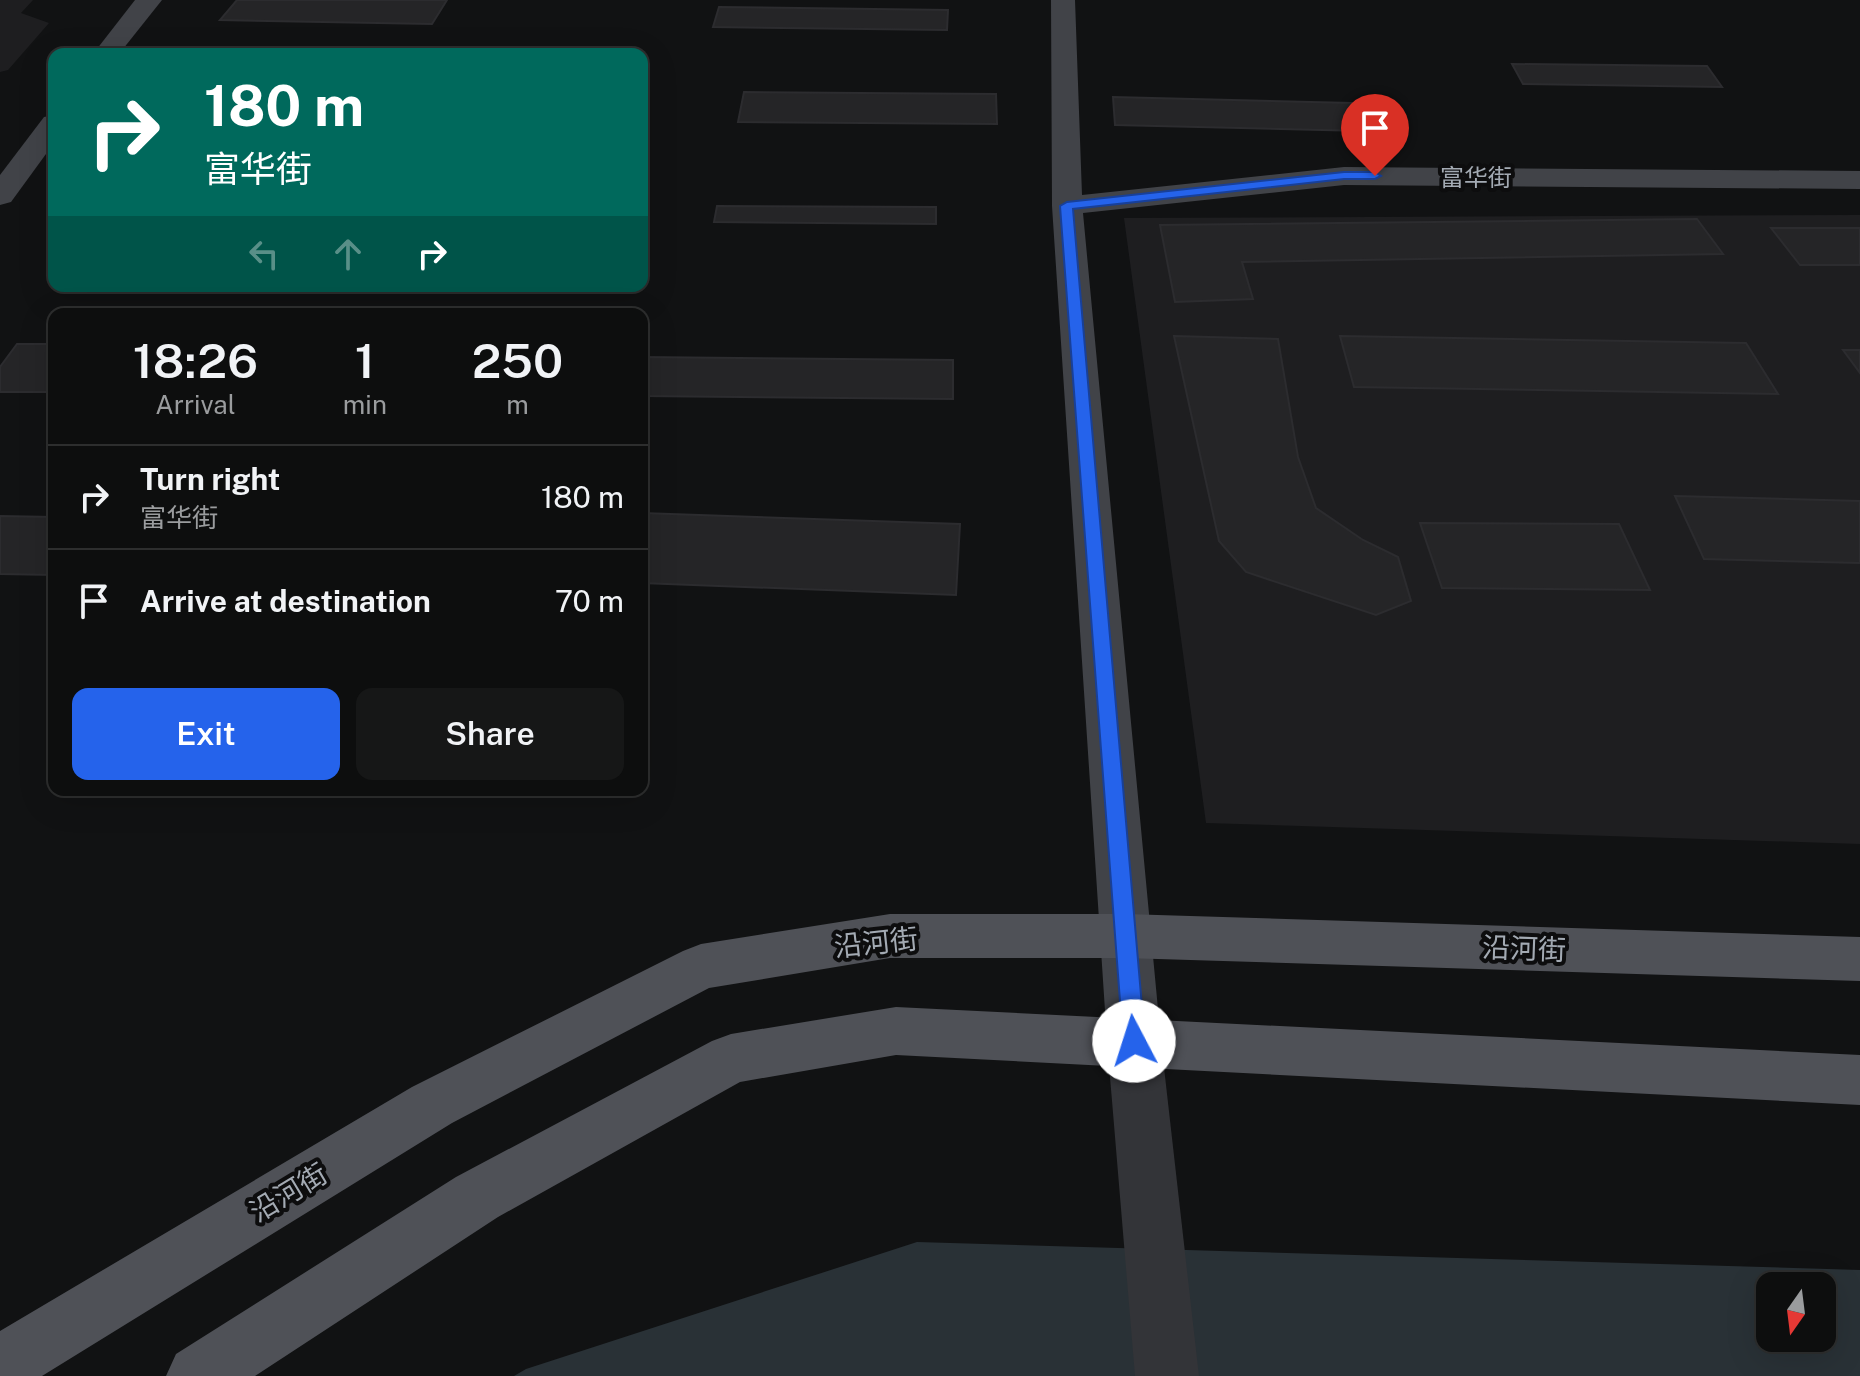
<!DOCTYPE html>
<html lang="en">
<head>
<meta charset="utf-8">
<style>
	body { margin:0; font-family:"Public Sans","Noto Sans SC",sans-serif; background:#161717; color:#f1f3f6; height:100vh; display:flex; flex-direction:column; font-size:30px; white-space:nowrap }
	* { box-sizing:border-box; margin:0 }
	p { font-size:26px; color:#9a9c9e }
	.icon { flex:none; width:44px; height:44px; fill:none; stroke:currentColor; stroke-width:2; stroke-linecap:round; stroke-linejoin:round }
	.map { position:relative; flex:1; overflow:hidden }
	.drawer { position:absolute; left:48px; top:308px; width:600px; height:488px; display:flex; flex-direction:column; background:#0d0e0e; border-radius:16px; box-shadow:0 8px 32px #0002,0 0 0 2px #2d2e2e }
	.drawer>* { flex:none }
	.top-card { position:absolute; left:48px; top:48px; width:600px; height:244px; border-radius:16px; box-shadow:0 8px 32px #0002,0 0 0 2px #2d2e2e; background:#00695c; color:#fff; overflow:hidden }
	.needle { width:52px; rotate:194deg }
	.fabs { position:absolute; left:1756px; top:1272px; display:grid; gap:16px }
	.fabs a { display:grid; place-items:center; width:80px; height:80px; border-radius:16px; background:#0d0e0e; box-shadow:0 8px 32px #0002,0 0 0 2px #2d2e2e; font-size:40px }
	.pin { position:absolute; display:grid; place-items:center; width:68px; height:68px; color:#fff; margin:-82px -34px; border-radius:50% 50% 50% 0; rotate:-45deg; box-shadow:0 0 8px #0007 }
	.pin .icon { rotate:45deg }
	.me { position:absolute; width:88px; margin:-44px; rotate:355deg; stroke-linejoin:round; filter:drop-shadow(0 0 6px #0008) }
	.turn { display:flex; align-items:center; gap:28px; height:168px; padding:0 24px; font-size:36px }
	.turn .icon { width:104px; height:104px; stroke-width:2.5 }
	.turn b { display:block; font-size:56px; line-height:68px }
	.lanes { display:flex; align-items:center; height:76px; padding:0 24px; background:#0003; justify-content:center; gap:40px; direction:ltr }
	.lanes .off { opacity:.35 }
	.eta { display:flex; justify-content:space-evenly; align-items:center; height:136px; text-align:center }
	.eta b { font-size:48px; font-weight:600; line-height:56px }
	.primary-button { display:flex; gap:16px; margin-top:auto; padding:16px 24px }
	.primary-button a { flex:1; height:92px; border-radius:16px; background:#2563eb; color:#fff; font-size:32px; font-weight:600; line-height:92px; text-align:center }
	.primary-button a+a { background:#161717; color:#f1f3f6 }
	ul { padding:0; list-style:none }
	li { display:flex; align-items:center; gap:24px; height:104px; padding:0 24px; border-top:2px solid #2d2e2e }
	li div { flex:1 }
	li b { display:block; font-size:30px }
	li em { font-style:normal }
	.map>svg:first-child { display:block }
	.built { fill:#1e1e20 }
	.water { fill:#293136; fill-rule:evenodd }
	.building { fill:#252527; stroke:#2c2c2f; stroke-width:2 }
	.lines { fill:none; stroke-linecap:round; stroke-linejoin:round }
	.street { fill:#333438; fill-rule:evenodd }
	.secondary { fill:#414348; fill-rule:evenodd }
	.primary { fill:#4f5157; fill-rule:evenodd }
	.route { fill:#2563eb; stroke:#184099; stroke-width:2 }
	.labels { text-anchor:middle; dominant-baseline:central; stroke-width:8; stroke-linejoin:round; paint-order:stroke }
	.street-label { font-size:24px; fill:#a3aab3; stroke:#0d0d0e }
	.near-street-label { font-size:28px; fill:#a3aab3; stroke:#0d0d0e }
</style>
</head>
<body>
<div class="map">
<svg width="1860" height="1376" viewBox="0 0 1860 1376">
	<rect width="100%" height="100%" fill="#111213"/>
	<g class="built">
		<path d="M0,0h33l-12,13 28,10 -41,47 -8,2z"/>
		<path d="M1860,215v629l-654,-21 -82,-605z"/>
	</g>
	<path class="water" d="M917,1242l943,28v106h-1346l12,-7zM1770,1286h52v52h-52z"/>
	<g class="building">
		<path d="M237,0h210l-15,24 -212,-4z"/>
		<path d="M719,7l229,3 -1,20 -234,-3z"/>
		<path d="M1512,64l195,2 15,21 -199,-3z"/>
		<path d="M744,92l252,2 1,30 -259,-2z"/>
		<path d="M1113,97l281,7 10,28 -289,-7z"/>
		<path d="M717,206l219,1v17l-222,-2z"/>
		<path d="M1697,219l26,35 -481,8 11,37 -78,3 -15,-77z"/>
		<path d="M1771,228h89v37h-60z"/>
		<path d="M1174,336l104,3 20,118 18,51 47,32 35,17 13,44 -35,14 -130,-43 -27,-31z"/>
		<path d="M1340,336l406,7 32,51 -424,-7z"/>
		<path d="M17,344h37v48h-54v-25z"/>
		<path d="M1843,350h17v23z"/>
		<path d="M642,357l311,3v39l-311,-3z"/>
		<path d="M1675,496l185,5v62l-156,-4z"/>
		<path d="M642,513l318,11 -4,71 -314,-12z"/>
		<path d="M0,516l54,1v58l-54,-1z"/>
		<path d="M1420,523l199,1 31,66 -208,-2z"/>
	</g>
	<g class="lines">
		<path class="street" d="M1134,1017l19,7 8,17 38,335h-64l-28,-335 8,-17z"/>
		<g class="secondary">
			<path d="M135,0h27l-43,54h-26z"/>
			<path d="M1051,0h24l7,195 262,-28 516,4v18l-516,-4 -261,28 78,828 -8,17 -19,7 -19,-7 -8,-17 -55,-835z"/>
			<path d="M54,115v28l-43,59 -11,3v-30l44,-58z"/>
		</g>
		<g class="primary">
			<path d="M890,914h235l735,23v44l-735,-23h-235l-181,30 -257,135 -410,253h-42v-45l412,-244 271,-136 18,-7z"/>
			<path d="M896,1007l964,48v50l-964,-50 -156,27 -242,135 -243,159h-89l10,-22 280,-177 256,-136 19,-7z"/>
		</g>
	</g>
	<path class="route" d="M1344,172h31l6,4 -6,3h-31l-271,30 72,832 -3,7 -8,3 -8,-3 -3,-7 -63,-835 7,-4z"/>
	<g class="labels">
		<g class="street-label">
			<text x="1476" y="177">富华街</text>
		</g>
		<g class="near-street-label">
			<text transform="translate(876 942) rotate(-6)">沿河街</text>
			<text transform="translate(1524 948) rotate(2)">沿河街</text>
			<text transform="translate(288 1192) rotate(-31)">沿河街</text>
		</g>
	</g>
</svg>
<div class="fabs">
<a><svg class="needle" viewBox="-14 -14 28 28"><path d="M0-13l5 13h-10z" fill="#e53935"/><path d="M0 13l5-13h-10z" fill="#9a9c9e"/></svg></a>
</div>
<div class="pin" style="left:1375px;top:176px;background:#d93025"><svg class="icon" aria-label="arrive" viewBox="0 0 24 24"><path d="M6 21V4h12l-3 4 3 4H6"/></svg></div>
<svg class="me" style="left:1134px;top:1041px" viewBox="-20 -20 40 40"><circle r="19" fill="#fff"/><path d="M0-13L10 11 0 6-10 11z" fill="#2563eb"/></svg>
<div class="top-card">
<div class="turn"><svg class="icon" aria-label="right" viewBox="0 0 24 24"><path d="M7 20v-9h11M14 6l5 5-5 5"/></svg><div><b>180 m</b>富华街</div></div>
<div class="lanes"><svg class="icon off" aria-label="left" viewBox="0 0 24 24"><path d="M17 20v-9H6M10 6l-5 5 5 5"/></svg><svg class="icon off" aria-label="ahead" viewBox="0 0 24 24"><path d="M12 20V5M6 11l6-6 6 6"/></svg><svg class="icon" aria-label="right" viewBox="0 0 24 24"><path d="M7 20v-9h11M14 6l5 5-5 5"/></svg></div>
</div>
<section class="drawer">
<div class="eta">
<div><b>18:26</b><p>Arrival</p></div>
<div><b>1</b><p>min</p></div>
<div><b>250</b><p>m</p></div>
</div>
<ul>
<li><svg class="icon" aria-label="right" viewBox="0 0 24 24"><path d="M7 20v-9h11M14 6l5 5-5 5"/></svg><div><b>Turn right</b><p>富华街</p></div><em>180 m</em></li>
<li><svg class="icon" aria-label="arrive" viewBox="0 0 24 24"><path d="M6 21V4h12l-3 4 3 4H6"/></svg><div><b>Arrive at destination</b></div><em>70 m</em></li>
</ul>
<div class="primary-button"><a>Exit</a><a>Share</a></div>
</section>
</div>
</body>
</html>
